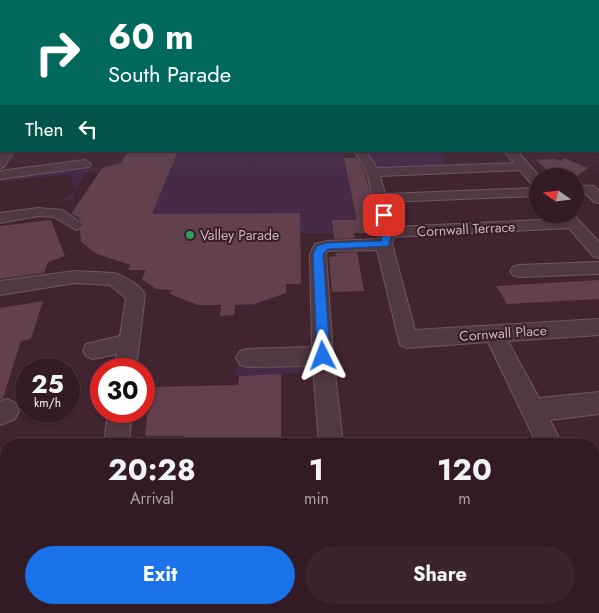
<!DOCTYPE html>
<html lang="en">
<head>
<meta charset="utf-8">
<style>
	body { margin:0; font-family:Jost,sans-serif; background:#3a242d; color:#f1f3f6; height:100vh; display:flex; flex-direction:column; font-size:19px; white-space:nowrap }
	* { box-sizing:border-box; margin:0 }
	p { font-size:16px; color:#a8a1a7 }
	.icon { flex:none; width:28px; height:28px; fill:none; stroke:currentColor; stroke-width:2; stroke-linecap:round; stroke-linejoin:round }
	.map { position:relative; flex:1; overflow:hidden }
	.drawer { position:absolute; left:0px; top:438px; width:600px; height:176px; display:flex; flex-direction:column; background:#321b25; border-radius:20px 20px 0 0; box-shadow:0 1px 4px #0004,0 0 0 1px #4d3942 }
	.drawer>* { flex:none }
	.hud { position:absolute; left:0px; top:0px; width:600px; height:152px; box-shadow:0 1px 4px #0004,0 0 0 1px #4d3942; background:#00695c; color:#fff; overflow:hidden }
	.needle { width:32px; rotate:284deg }
	.fabs { position:absolute; left:529px; top:168px; display:grid; gap:10px }
	.fabs a { display:grid; place-items:center; width:55px; height:55px; border-radius:50%; background:#321b25; box-shadow:0 1px 4px #0004,0 0 0 1px #4d3942; font-size:25px }
	.speed { position:absolute; left:15px; top:358px; display:flex; gap:10px; font-size:25px; font-weight:700; text-align:center }
	.speed>* { display:grid; place-content:center; width:65px; height:65px; border-radius:50%; background:#321b25; box-shadow:0 1px 4px #0004,0 0 0 1px #4d3942; line-height:1 }
	.speed small { font-size:12px; font-weight:400 }
	.speed .limit { border:8px solid #d22; background:#fff; color:#111 }
	.pin { position:absolute; display:grid; place-items:center; width:42px; height:42px; color:#fff; margin:-21px; border-radius:10px; box-shadow:0 2px 8px #0006 }
	.me { position:absolute; width:55px; margin:-28px; rotate:357deg; stroke-linejoin:round; filter:drop-shadow(0 0 4px #0008) }
	.turn { display:flex; align-items:center; gap:18px; height:105px; padding:0 25px; font-size:22px }
	.turn .icon { width:65px; height:65px; stroke-width:2.5 }
	.turn b { display:block; font-size:35px; line-height:42px }
	.then { display:flex; align-items:center; height:48px; padding:0 25px; background:#0003; gap:10px; font-size:19px }
	.eta { display:flex; justify-content:space-evenly; align-items:center; height:85px; text-align:center }
	.eta b { font-size:30px; font-weight:700; line-height:35px }
	.cta { display:flex; gap:10px; margin-top:auto; padding:10px 25px }
	.cta a { flex:1; height:58px; border-radius:30px; background:#1a73e8; color:#fff; font-size:20px; font-weight:700; line-height:58px; text-align:center }
	.cta a+a { background:#3a242d; color:#f1f3f6 }
	.map>svg:first-child { display:block }
	.green { fill:#462a46 }
	.building { fill:#62404e }
	.lines { fill:none; stroke-linecap:round; stroke-linejoin:round }
	.minor-casing { stroke:#6f5661; stroke-width:2 }
	.major-casing { stroke:#5a424c; stroke-width:2 }
	.minor { fill:#513943; fill-rule:evenodd }
	.major { fill:#715762; fill-rule:evenodd }
	.route { fill:#1a73e8; stroke:#114b97 }
	.leisure-dot { fill:#2e9e5b; stroke:#371d28; stroke-width:2 }
	.labels { text-anchor:middle; dominant-baseline:central; stroke-width:4; stroke-linejoin:round; paint-order:stroke }
	.street-label { font-size:14px; fill:#ccb5be; stroke:#371d28 }
	.poi-label { font-size:14px; fill:#ccb5be; stroke:#371d28; text-anchor:start }
</style>
</head>
<body>
<div class="map">
<svg width="599" height="613" viewBox="0 0 599 613">
	<rect width="100%" height="100%" fill="#422431"/>
	<g class="green">
		<path d="M128,151h214l2,7h17l7,24h3l5,17 -3,2h4l2,5 -5,1 8,17 -3,9h-79l1,51h-15v9l-32,12h-19l-1,10 -14,1 1,-11h-23l-28,-11 1,-4 -15,-1 -14,-10 3,-9h-17l2,-5c-24,-8 -60,-14 -48,-48h-12l30,-46 -15,3 -13,26 -14,2 18,-11 -7,-17 -69,8 4,-6 104,-9 13,-4z"/>
		<path d="M364,151h74l9,15 -73,3z"/>
		<path d="M236,367l69,1v5l-70,3z"/>
	</g>
	<g class="building">
		<path d="M128,151h50l-26,63 148,-1 1,71h-15v9l-32,11 -19,1 -1,10 -14,1 1,-11h-23l-28,-11 2,-4 -16,-1 -14,-10 4,-9h-18l3,-5 -34,-11 -16,-12 -1,-12 6,-5 -7,-6v-2l-8,-3 31,-46 19,-5z"/>
		<path d="M344,158h12l9,14 13,61h-24l1,5 -21,1 -2,-19h25z"/>
		<path d="M564,158l24,10 -11,8 -13,-5h-16l-12,-11 19,-1 6,2z"/>
		<path d="M51,220l14,36 -17,6 -4,11 -44,6v-53z"/>
		<path d="M357,252l7,39 -32,1 -3,-35 7,-1 -1,-3z"/>
		<path d="M599,280v19l-92,5 -11,-18z"/>
		<path d="M43,301l-12,38 -10,2 -18,57 -3,1v-91z"/>
		<path d="M281,374v70h-99l2,-8h-39l5,-49 88,-2 1,-9z"/>
	</g>
	<g class="lines">
		<defs>
			<g id="minor">
				<rect x="0" y="95" width="1" height="6"/>
				<rect x="0" y="125" width="1" height="6"/>
				<path d="M2,151h12l-10,16 -4,1v-14z"/>
				<path d="M354,151h12l11,17 137,-5 -10,-12h13l22,25h-1v11l-5,-1 -13,-16 -140,6 5,18 153,-6v8l-151,6 7,25 167,-8 -3,-5h15l26,28v16l-6,-2 -24,-28 -175,9 -2,7 23,86 184,-11v16l-91,6 31,57 60,-6v22l-49,6 12,24h-25l-49,-102 -81,6 -7,-3 -23,-95 -49,1 -2,3 7,102 10,88h-24l-6,-78 -66,1 -7,-2 -4,-7 4,-7 7,-2 65,-2 -2,-93 5,-10 12,-3 51,-2 2,-7 -13,-60z"/>
				<path d="M85,160l6,4 -2,3 -89,12v-8z"/>
				<path d="M575,185l19,1 5,5v12l-5,-1 -9,-9h-10z"/>
				<path d="M38,208l24,2 22,15 -3,3 -5,2 -22,-13 -16,-1 -38,7v-10z"/>
				<path d="M599,262v12l-80,3 -6,-2 -3,-4 3,-4 6,-2z"/>
				<path d="M75,271l39,2c11,3 26,12 31,22l-9,74h-22l3,-15 -24,5 -7,-3 -3,-6 3,-6 34,-8 6,-38 -16,-13 -35,-2 -75,12v-14z"/>
				<path d="M7,399l8,4 4,8 -4,8 -15,6v-24z"/>
				<path d="M108,411h24l-3,33h-25z"/>
				<path d="M594,516l5,2v38l-5,-3z"/>
				<rect x="78" y="608" width="32" height="5"/>
				<path d="M330,608h32l1,5h-32z"/>
			</g>
			<g id="major">
				<path d="M599,572v40l-5,1 -13,-5h13v-35z"/>
				<path d="M463,608h72l-3,5h-72z"/>
			</g>
		</defs>
		<use href="#minor" class="minor-casing"/>
		<use href="#major" class="major-casing"/>
		<use href="#minor" class="minor"/>
		<use href="#major" class="major"/>
	</g>
	<linearGradient id="sky" x2="0" y2="1"><stop stop-color="#24141b"/><stop offset="0.51" stop-color="#54455a"/><stop offset="1" stop-color="#54455a" stop-opacity="0"/></linearGradient>
	<rect width="599" height="176" fill="url(#sky)"/>
	<path class="route" d="M384,212l4,3 5,17 -5,14 -60,3 -5,5 7,102 -2,4 -5,1 -4,-1 -2,-4 -4,-102 4,-8 10,-3 54,-2 2,-9 -4,-17z"/>
	<circle class="leisure-dot" cx="190" cy="235" r="5"/>
	<g class="labels">
		<g class="street-label">
			<text transform="translate(466 229) rotate(-3)">Cornwall Terrace</text>
			<text transform="translate(503 333) rotate(-4)">Cornwall Place</text>
		</g>
		<g class="poi-label">
			<text x="200" y="235">Valley Parade</text>
		</g>
	</g>
</svg>
<div class="fabs">
<a><svg class="needle" viewBox="-14 -14 28 28"><path d="M0-13l5 13h-10z" fill="#e53935"/><path d="M0 13l5-13h-10z" fill="#a8a1a7"/></svg></a>
</div>
<div class="speed"><div>25<small>km/h</small></div><div class="limit">30</div></div>
<div class="pin" style="left:384px;top:215px;background:#d93025"><svg class="icon" aria-label="arrive" viewBox="0 0 24 24"><path d="M6 21V4h12l-3 4 3 4H6"/></svg></div>
<svg class="me" style="left:323px;top:356px" viewBox="-20 -20 40 40"><path d="M0-17L14 15 0 8-14 15z" fill="#1a73e8" stroke="#fff" stroke-width="4"/></svg>
<div class="hud">
<div class="turn"><svg class="icon" aria-label="right" viewBox="0 0 24 24"><path d="M7 20v-9h11M14 6l5 5-5 5"/></svg><div><b>60 m</b>South Parade</div></div>
<div class="then">Then<svg class="icon" aria-label="left" viewBox="0 0 24 24"><path d="M17 20v-9H6M10 6l-5 5 5 5"/></svg></div>
</div>
<section class="drawer">
<div class="eta">
<div><b>20:28</b><p>Arrival</p></div>
<div><b>1</b><p>min</p></div>
<div><b>120</b><p>m</p></div>
</div>
<div class="cta"><a>Exit</a><a>Share</a></div>
</section>
</div>
</body>
</html>
